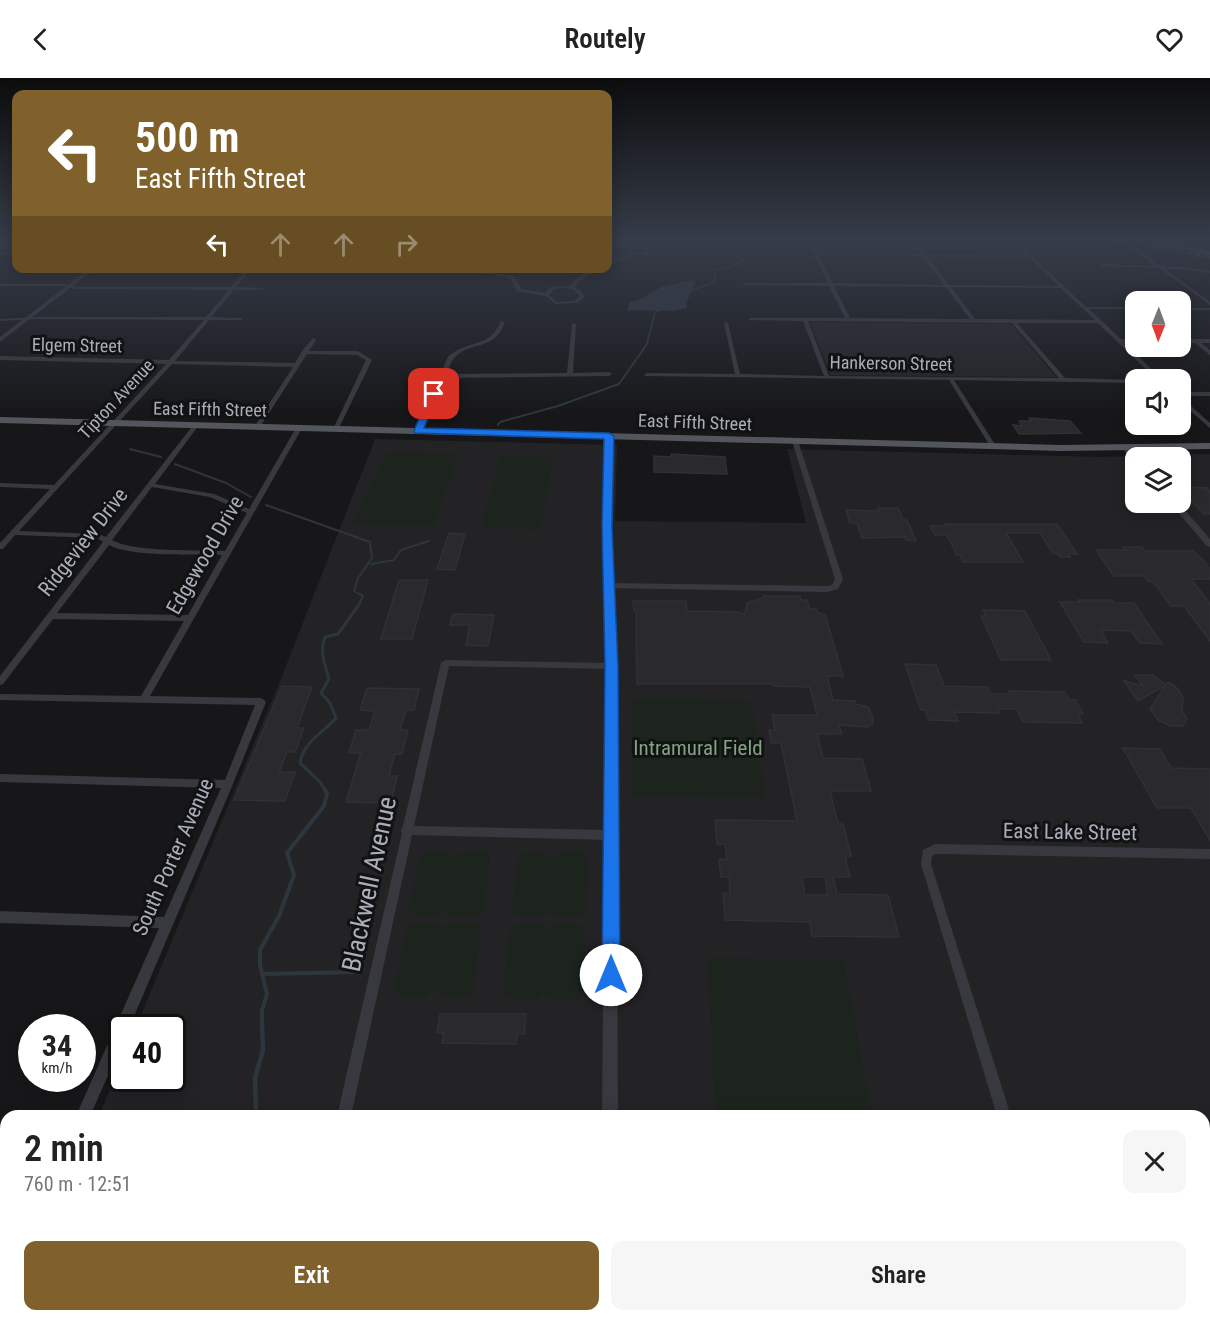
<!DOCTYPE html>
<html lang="en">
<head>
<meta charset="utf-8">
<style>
	body { margin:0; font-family:"Roboto Condensed",sans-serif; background:#f6f6f6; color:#222; height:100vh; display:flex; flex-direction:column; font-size:22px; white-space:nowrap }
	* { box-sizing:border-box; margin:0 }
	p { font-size:20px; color:#767676 }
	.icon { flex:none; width:33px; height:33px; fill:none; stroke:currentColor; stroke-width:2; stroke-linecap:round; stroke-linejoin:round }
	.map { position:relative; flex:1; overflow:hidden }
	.side { position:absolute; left:0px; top:1032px; width:1210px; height:212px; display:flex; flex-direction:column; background:#fff; border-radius:18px 18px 0 0; box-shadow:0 3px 15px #0003 }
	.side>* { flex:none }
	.hud { position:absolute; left:12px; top:12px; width:600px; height:183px; border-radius:12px; box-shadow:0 3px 15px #0003; background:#80612b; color:#fff; overflow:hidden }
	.needle { width:39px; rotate:181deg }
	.fabs { position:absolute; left:1125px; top:213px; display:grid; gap:12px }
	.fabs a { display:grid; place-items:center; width:66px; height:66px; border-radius:12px; background:#fff; box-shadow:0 3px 15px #0003; font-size:30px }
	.speed { position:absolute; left:18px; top:936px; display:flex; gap:12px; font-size:30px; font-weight:700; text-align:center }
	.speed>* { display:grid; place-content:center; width:78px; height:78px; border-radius:50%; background:#fff; box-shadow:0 3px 15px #0003; line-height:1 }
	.speed small { font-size:15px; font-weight:400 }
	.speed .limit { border:3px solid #111; border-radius:9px; background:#fff; color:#111 }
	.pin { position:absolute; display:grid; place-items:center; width:51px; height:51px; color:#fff; margin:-26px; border-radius:12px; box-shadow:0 3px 9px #0006 }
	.me { position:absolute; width:66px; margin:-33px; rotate:0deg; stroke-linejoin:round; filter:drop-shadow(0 0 4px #0008) }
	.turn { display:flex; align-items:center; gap:21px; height:126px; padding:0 24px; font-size:27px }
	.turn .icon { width:78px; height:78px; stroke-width:2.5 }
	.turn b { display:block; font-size:42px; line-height:51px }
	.lanes { display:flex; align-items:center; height:57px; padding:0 24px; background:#0003; justify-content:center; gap:30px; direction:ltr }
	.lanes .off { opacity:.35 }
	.round { display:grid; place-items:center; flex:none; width:63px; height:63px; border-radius:12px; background:#f6f6f6 }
	.headline { display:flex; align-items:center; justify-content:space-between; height:102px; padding:0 24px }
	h1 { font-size:36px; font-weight:600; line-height:45px }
	.action { display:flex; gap:12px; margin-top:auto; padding:12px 24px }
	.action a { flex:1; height:69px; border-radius:12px; background:#80612b; color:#fff; font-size:24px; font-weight:600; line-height:69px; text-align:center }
	.action a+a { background:#f6f6f6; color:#222 }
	header { display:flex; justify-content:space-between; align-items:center; height:78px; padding:0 24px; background:#fff; font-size:27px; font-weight:600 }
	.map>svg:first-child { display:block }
	.built { fill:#232326; fill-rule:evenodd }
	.green { fill:#1d241e }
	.water { fill:#2d363d }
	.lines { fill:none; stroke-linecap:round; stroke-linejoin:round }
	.stream-far4 { stroke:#2d363d; stroke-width:1.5 }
	.stream-far3 { stroke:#2d363d; stroke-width:2 }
	.stream-far2 { stroke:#2d363d; stroke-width:3 }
	.stream-far1 { stroke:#2d363d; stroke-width:4 }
	.stream { stroke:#2d363d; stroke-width:4.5 }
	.building { fill:#2a2a2d; stroke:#313135; stroke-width:1.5; fill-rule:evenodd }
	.minor { fill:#38393e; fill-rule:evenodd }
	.tertiary { fill:#38393e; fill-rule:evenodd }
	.primary { fill:#54565d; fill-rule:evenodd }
	.rail-casing { stroke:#4b4d53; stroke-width:3 }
	.rail { stroke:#121214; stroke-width:1.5; stroke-dasharray:4.5; stroke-linecap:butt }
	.route { fill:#1a73e8; stroke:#114b97; stroke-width:1.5 }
	.labels { text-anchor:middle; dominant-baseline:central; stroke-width:6; stroke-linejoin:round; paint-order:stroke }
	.far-street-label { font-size:18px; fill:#a9aeb9; stroke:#121214 }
	.street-label { font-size:21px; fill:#a9aeb9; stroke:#121214 }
	.park-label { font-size:21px; fill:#80a481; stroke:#121214 }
	.near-street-label { font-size:26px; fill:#a9aeb9; stroke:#121214 }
</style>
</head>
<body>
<header><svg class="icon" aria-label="back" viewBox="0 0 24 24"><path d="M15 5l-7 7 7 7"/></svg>Routely<svg class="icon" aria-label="heart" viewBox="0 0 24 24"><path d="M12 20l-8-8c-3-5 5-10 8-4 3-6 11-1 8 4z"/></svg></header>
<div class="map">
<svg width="1210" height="1243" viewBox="0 0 1210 1243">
	<rect width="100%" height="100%" fill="#171719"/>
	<g class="built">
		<path d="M810,244l201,2 45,53 -225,-2z"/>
		<path d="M375,361l242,6 -2,76 191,2 -19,-74 312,8 111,-3v710h-5l-1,-48h-1105l22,-54 1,16h50v-50l-36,-1 144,-346zM1136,380h44v44h-44z"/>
		<path d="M0,1081h6v157h158l-2,5h-162z"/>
	</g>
	<g class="green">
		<path d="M387,374l72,2 -25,72 -81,-2z"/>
		<path d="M501,377l52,2 -13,73 -59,-2z"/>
		<path d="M631,621l120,2 15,97 -135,-3z"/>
		<path d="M427,773l23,1 5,5 7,-6h25l3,7 -7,53 -6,6 -27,-1 -4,-5 -6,5 -28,-1 -3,-5 11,-53z"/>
		<path d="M524,774l23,1 6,5 6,-6h25l4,7 -2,53 -5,6 -27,-1 -5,-5 -6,5 -27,-1 -4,-5 6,-53z"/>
		<path d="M414,844h25l5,6 7,-6h26l4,8 -8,61 -6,6 -29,-1 -5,-6 -7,7 -29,-1 -3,-6 12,-61z"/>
		<path d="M517,846h25l6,6 6,-6h27l4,8 -2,61 -5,6 -30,-1 -5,-5 -6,6 -30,-1 -4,-6 7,-61z"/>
		<path d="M707,879l137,5 28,154h-156z"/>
	</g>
	<path class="water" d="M691,202l4,2 -8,20v6l-14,3 -46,-1 3,-8 11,-3 20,-12z"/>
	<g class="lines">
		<g class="stream-far4">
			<path d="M690,213l25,-9 -1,-13 15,-1 16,-8 -11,-7 2,-6 10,-6"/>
			<path d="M649,258l6,-24 4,-2"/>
		</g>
		<g class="stream-far3">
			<path d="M498,347l2,-3 58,-16 61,-22 28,-40 2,-9"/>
			<path d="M130,371l31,8"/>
			<path d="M175,386l51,19 25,14"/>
			<path d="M266,427l104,37 2,16 -14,20 -4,13 9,5 -4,8"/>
			<path d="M371,486l23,-4 7,-10 28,-9"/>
		</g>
		<path class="stream-far2" d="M326,713l-6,-9 -20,-19c4,-22 22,-29 36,-45l-6,-15 -9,-10 8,-14c-4,-14 -10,-28 -4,-42l13,-3 22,-31"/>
		<g class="stream-far1">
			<path d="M262,896l95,-2"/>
			<path d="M262,949v-17l5,-16 -7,-29v-15l19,-34 15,-41 -7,-22 37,-47 3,-12 -2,-4"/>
		</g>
		<g class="stream">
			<path d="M256,1038l-1,-38 8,-28 -1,-25"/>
			<path d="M179,1243l2,-5"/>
		</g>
	</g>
	<g class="building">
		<path d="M1029,340l41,3 11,12 -62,1 -6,-9 9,1 -3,-5h12z"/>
		<path d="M671,376l54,3 2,17 -73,-2v-16l17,1z"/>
		<path d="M1185,409l22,1 3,4v22h-6l-20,-20z"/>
		<path d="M878,430h20l5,12h4l3,6 6,15 -10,-1 -1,-3 -43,1 -5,-15h-7l-4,-13 33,1z"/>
		<path d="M944,446h113l20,30h-9l2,3h-9l-3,-3 -5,-1 -13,-20h-34l17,29h-60l-3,-7h-3l-10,-20h-12l-5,-9h15z"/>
		<path d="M449,455l16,1 -10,36 -18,-1z"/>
		<path d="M1123,469h19l3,4h48l10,9 7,9v10h-19l19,25v37l-26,-35h-13l-18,-25h-5l-4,-5h-30l-18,-26h30z"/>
		<path d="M399,502h29l-16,59h-31z"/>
		<path d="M763,518h37l1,4h6l3,9h6l1,3 8,3 18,61h-16l6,24 22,1v3l13,3 5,10v6l-5,4 -29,-2 3,9h-25l6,24 39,1 9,32h-41l8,33h5l8,32h-6l5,21h-17l4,17 51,1 11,42 -87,-1 -2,-14 -85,-2 -2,-27h7l-1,-16h-8l-2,-17 8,-1 -2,-15h-8l-2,-24 82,1 -16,-78h-10l-2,-13h6l-3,-15h45l-7,-28 -36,-1 -1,-2h-136l-1,-73h-2l-1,-10h53l1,10 49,1 9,2 2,-11 16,-5zM802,799h23l3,18h-23z"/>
		<path d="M1078,522h34l2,3h20l28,41 -22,-1 -9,-12 -30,-1 7,13 -24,-1 -24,-40h20z"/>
		<path d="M983,532l42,1 26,49h-50l-20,-44h5z"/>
		<path d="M453,536l41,1 -6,31 -22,-1 4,-20h-20z"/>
		<path d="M905,586l31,1 8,21 43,1 4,7h20l-2,-3 56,1 4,8h7l7,14h-5l4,9 -59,-1 -6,-13h-19l1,4 -45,-1 4,9 -29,-1 -4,-10h-4z"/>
		<path d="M1135,597h18l13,10 -28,16 -14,-20 19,5z"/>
		<path d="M1168,604l8,5 7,10 -1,14 5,8 -4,7h-13l-12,-6 -8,-11z"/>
		<path d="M282,608l30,1 -15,41h7l-9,24h-8l-8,20h16l-10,29 -51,-1z"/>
		<path d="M367,610l52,1 -5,21h-8l-6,20h8l-6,24h-7l-6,22h8l-6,27 -45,-1 15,-49h-12l7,-23h13l6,-19 -15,-1z"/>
		<path d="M1123,670l37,1 11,19 39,1v71l-19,-32h-34z"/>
		<path d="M440,936h86l-2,20h-7l-1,10 -74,-1 2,-10h-7z"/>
	</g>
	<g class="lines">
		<g class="minor">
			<path d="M645,163h4l-1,14h-14l-26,10v-2l24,-10h13z"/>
			<path d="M808,163h4l6,12 103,1 -10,-13h4l10,13 101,1 -14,-14h4l70,66h50v2h-47l32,30h15v4h-12l39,37h-6l-59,-57h-81l48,55 72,2 -1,3 -182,-3 42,66 -3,2 -3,-2 -41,-66 -304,-4 -1,-1 3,-2 88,1 -11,-51 2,-1 2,1 12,51 84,2 -21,-55 -53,-1 -2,-1 2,-1h95l-16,-32 -85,-1 -2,-1 2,-1h84zM819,177l103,1 22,29 -111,-2zM927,178l102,1 30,29 -110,-1zM834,208l112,1 24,32 -120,-1zM951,209l110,1 34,32 -120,-1zM808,243l204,2 47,55 -230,-2z"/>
			<path d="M1022,163h105l34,25 23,1 26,4v2l-26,-4h-19l45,33v3l-51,-37 -61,-2 2,-2 56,2 -31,-23 -101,-1z"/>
			<rect x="0" y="174" width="16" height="2"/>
			<path d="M247,190h5l-16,19 26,1 2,2h-30l-23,27 29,1h2v2h-33l-34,41 120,2 7,-12 11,-13 3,2 -7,11h49l14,9 -34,70 -5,-1 33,-69 -9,-5 -50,-1 -47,73 -3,2 -3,-2 39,-60 -121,-3 -153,167 80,3 7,3 88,-113 2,-1 3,2 -44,59 59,10 35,15 47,-81 3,-2 3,2 -152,268 111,2 3,2 2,2 -33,82 -104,244h-7v16l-32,72h-14l83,-188 -159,-5v-12l164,6 57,-129 -221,-6v-8l225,6 30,-75 -255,-5v-6l141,2 43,-75 -131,-2 -50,65 -3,1v-9l103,-134 -6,-4 -82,-3 -12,14h-3v-6l50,-54 -50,-2v-4l54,2 112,-121 -166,-4v-4l169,4 35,-40 -168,-1 -36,2v-2l36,-2h170l23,-27 -153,-1 -11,-3h-65v-2h65l11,3h155zM152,409l58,10 37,16 -22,38c-26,-1 -93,1 -113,-11zM109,467c20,12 87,9 113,10l-34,60 -131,-2z"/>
			<path d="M595,190h6l-20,12 -7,7 7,4 3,6 -7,6 -21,1 -10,-8 -29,-5 -7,-13 -25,-5 2,-1 27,4 7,13 25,4 4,-6 20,-1 7,-8zM561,210l11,1 8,7 -6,5 -17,1 -8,-7 5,-6z"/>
			<rect x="1180" y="230" width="30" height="2"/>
			<path d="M501,243l4,1c-11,30 -33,18 -50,35 -4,4 -6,12 -9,17l121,-1 5,-49 2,-1 2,1 -3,49 36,-1 3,2 -3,2 -164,2 -23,53 -5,1 -1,-1 23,-54 -1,-1 3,-2c2,-5 4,-12 7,-17 3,-4 8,-6 12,-8 21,-9 31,-6 41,-28z"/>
			<path d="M1180,261h30v4h-9l9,7v5l-15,-12h-15z"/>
			<rect x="1180" y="314" width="30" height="4"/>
			<path d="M1180,318l30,27v5l-30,-26z"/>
			<path d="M795,361l3,2 45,138 -5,10 -11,3 -221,-4 -1,-2 4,-3 218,3 5,-1 3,-6 -43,-138z"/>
			<path d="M445,582l166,3 4,3 -4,3 -162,-3 -35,160 197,4 4,2 1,3 -1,3 -4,2 -199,-5 -61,281h-14l65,-283 -1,-3 2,-4 38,-163z"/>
			<path d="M935,766l275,5v10l-268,-5h-6l-4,2 -1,8 80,252h-14l-76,-252 2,-14z"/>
			<rect x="0" y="1047" width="6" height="14"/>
			<rect x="1204" y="1101" width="6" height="14"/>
			<path d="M6,1206v26l-6,4v-26z"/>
			<path d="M293,1238h16l-1,5h-16z"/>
			<path d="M1058,1238h16l2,5h-16z"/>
		</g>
		<g class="tertiary">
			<path d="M90,190h6l-96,74v-5z"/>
			<path d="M606,356l7,2 -2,90 5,140 2,450h-16l4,-450 -3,-140z"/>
			<path d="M1124,369h6l9,10 -3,1v3l-12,-10z"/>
			<path d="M1169,424h9l32,37v8l-3,-1z"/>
			<rect x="599" y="1238" width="18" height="5"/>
		</g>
		<g class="primary">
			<path d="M1147,163h11l52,10v4z"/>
			<path d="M0,339l1061,28 149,-2v6l-149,2 -1061,-28z"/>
		</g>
		<defs>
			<path id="rail" d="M1130,163l80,16"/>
		</defs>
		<use href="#rail" class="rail-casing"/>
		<use href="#rail" class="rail"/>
	</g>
	<linearGradient id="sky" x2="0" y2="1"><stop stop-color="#0d0d0e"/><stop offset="0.48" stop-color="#363c49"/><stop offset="1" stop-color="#363c49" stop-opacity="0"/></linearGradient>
	<rect width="1210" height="337" fill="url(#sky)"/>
	<path class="route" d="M434,314l4,2 -14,34 185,5 5,3 -2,90 6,140 2,309 -3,7 -6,2 -7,-2 -2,-7 3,-309 -3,-140 2,-87 -189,-6 -1,-2 15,-37z"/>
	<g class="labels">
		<g class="far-street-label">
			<text transform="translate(77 267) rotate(1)">Elgem Street</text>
			<text transform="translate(891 285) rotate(1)">Hankerson Street</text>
			<text transform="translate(116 321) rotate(-47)">Tipton Avenue</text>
			<text transform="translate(210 331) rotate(1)">East Fifth Street</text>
			<text transform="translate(695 344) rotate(2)">East Fifth Street</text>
		</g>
		<g class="street-label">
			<text transform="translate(83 464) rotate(-52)">Ridgeview Drive</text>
			<text transform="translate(205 477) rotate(-60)">Edgewood Drive</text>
			<text transform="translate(1070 754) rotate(1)">East Lake Street</text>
			<text transform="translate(173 779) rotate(-66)">South Porter Avenue</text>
		</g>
		<g class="park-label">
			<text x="698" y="670">Intramural Field</text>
		</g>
		<g class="near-street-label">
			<text transform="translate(369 806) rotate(-78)">Blackwell Avenue</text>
		</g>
	</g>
</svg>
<div class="fabs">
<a><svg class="needle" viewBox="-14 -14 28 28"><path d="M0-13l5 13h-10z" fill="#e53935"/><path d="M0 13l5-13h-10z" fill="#767676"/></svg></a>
<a><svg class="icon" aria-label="sound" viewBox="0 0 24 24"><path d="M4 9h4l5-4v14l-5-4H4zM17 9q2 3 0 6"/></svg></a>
<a><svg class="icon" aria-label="layers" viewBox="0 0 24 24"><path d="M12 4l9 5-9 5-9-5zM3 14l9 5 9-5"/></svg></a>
</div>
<div class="speed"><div>34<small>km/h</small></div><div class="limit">40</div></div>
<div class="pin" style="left:434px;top:316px;background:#d93025"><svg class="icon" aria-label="arrive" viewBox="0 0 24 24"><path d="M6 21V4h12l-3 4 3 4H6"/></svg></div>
<svg class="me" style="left:611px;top:897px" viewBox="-20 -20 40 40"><circle r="19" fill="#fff"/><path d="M0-13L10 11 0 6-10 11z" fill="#1a73e8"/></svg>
<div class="hud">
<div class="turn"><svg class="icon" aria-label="left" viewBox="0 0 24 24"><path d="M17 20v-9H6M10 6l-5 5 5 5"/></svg><div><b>500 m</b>East Fifth Street</div></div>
<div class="lanes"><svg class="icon" aria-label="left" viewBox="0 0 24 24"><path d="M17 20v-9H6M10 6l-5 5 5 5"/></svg><svg class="icon off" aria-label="ahead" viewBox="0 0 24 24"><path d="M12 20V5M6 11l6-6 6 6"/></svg><svg class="icon off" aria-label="ahead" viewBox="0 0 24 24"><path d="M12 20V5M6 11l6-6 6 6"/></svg><svg class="icon off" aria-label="right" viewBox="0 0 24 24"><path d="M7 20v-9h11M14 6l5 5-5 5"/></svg></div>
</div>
<section class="side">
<div class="headline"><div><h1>2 min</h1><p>760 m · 12:51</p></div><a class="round"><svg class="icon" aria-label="close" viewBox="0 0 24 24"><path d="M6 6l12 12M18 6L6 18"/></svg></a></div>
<div class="action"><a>Exit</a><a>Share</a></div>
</section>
</div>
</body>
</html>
